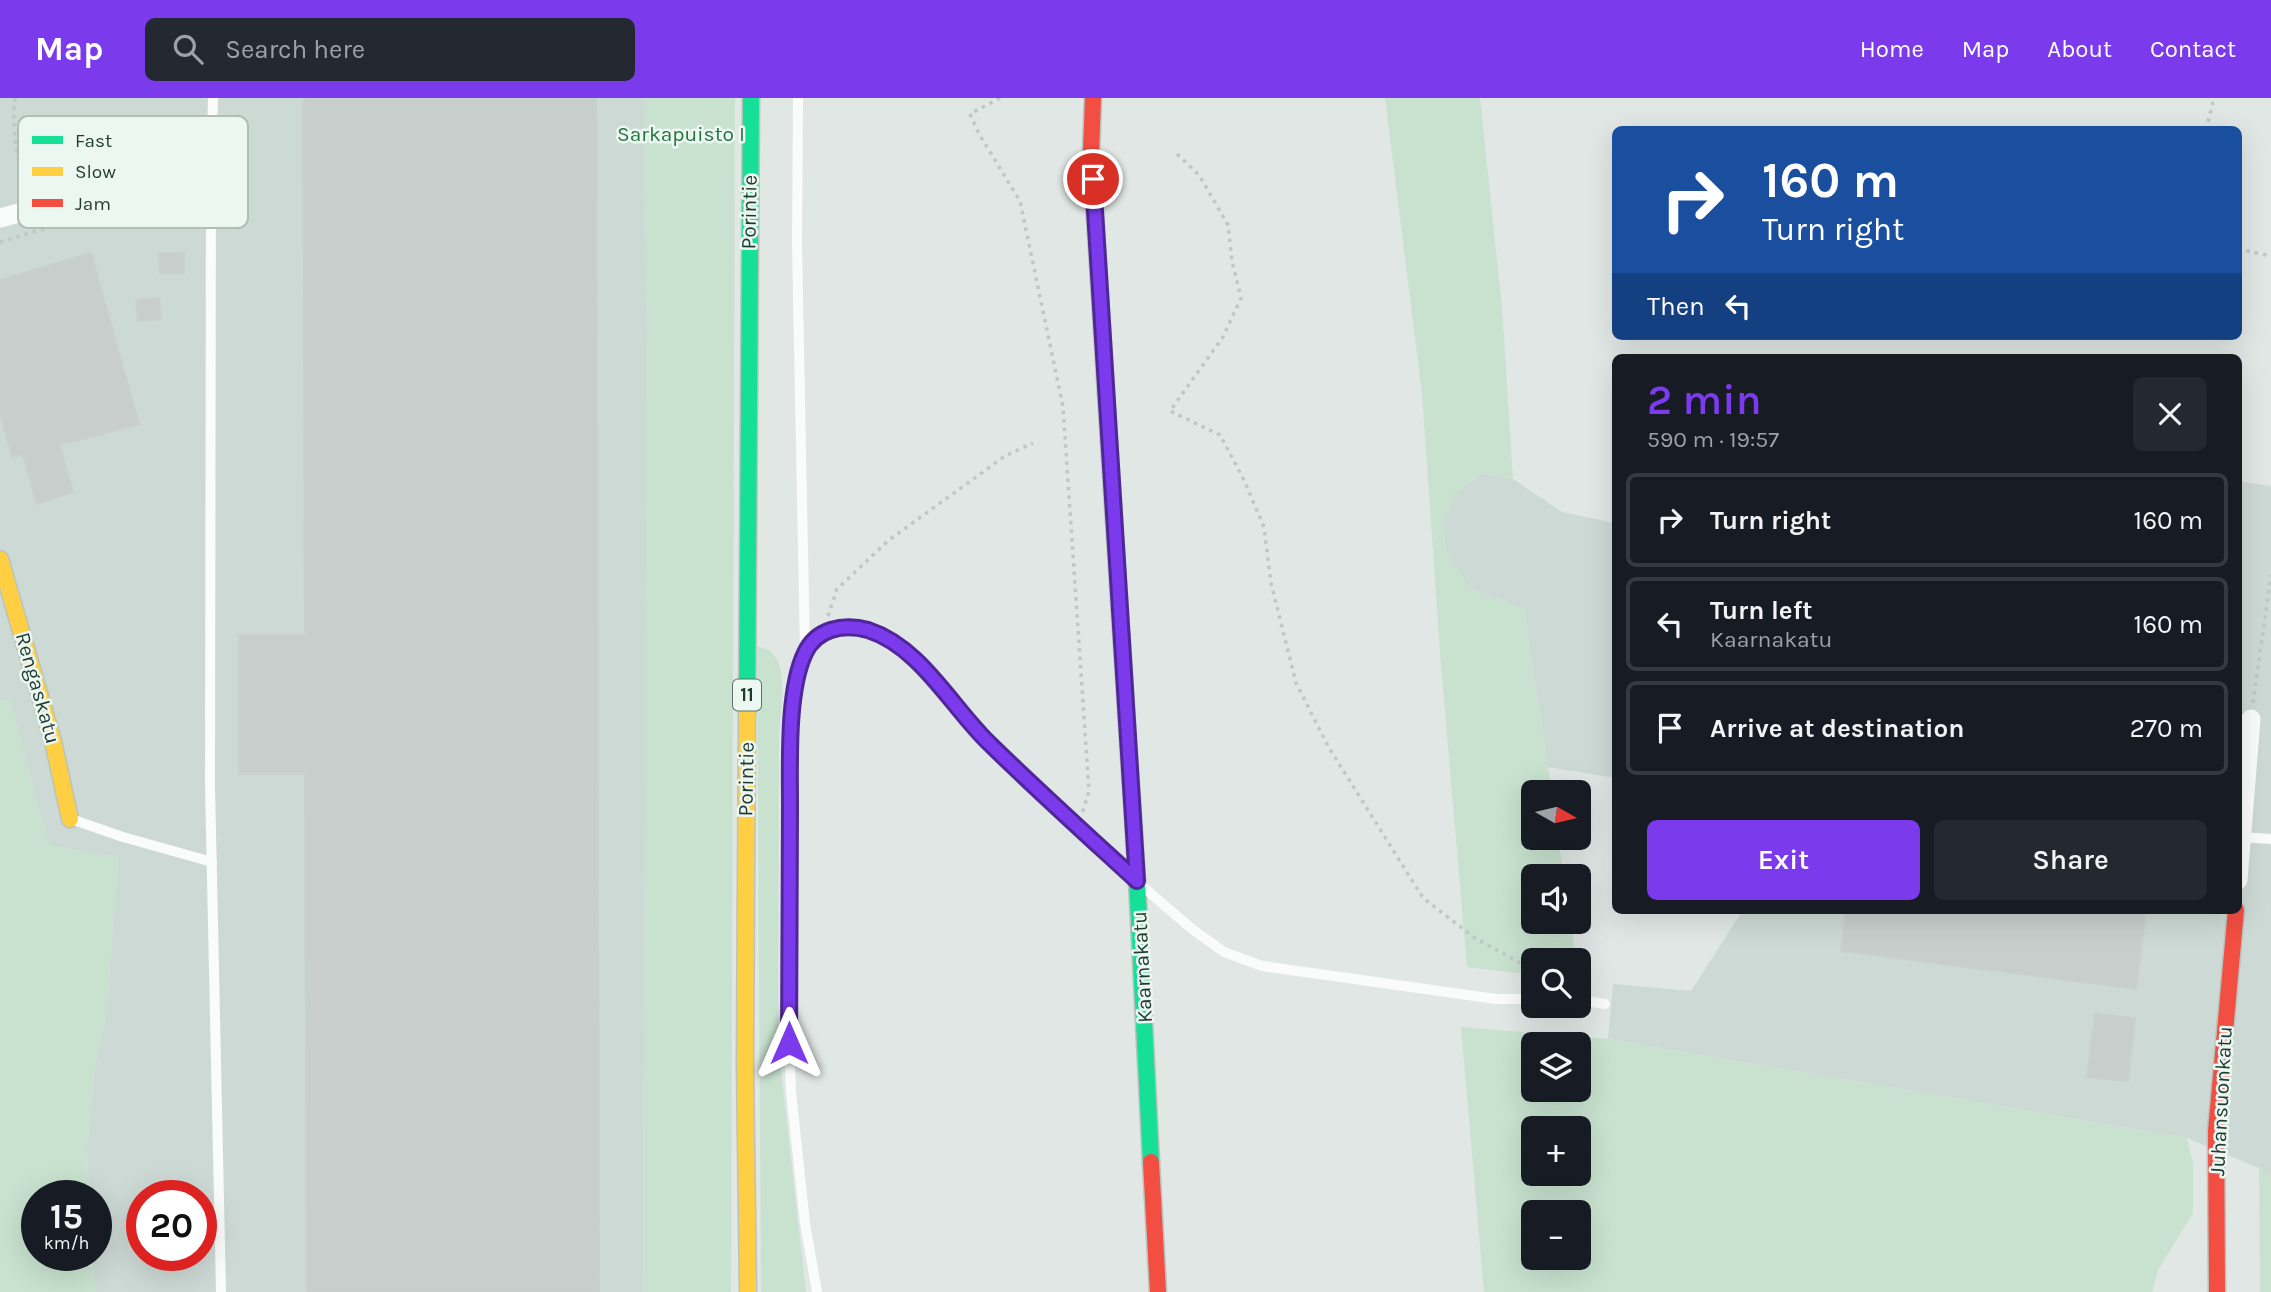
<!DOCTYPE html>
<html lang="en">
<head>
<meta charset="utf-8">
<style>
	body { margin:0; font-family:Karla,sans-serif; background:#242831; color:#f1f3f6; height:100vh; display:flex; flex-direction:column; font-size:26px; white-space:nowrap }
	* { box-sizing:border-box; margin:0 }
	p { font-size:23px; color:#9ea1a6 }
	.icon { flex:none; width:38px; height:38px; fill:none; stroke:currentColor; stroke-width:2; stroke-linecap:round; stroke-linejoin:round }
	.map { position:relative; flex:1; overflow:hidden }
	.panel { position:absolute; left:1612px; top:256px; width:630px; height:560px; display:flex; flex-direction:column; background:#171b24; border-radius:10px; box-shadow:0 7px 28px #0002 }
	.panel>* { flex:none }
	.banner { position:absolute; left:1612px; top:28px; width:630px; height:214px; border-radius:10px; box-shadow:0 7px 28px #0002; background:#1a4fa0; color:#fff; overflow:hidden }
	.needle { width:46px; rotate:98deg }
	.fabs { position:absolute; left:1521px; top:682px; display:grid; gap:14px }
	.fabs a { display:grid; place-items:center; width:70px; height:70px; border-radius:10px; background:#171b24; box-shadow:0 7px 28px #0002; font-size:35px }
	.speed { position:absolute; left:21px; top:1082px; display:flex; gap:14px; font-size:35px; font-weight:700; text-align:center }
	.speed>* { display:grid; place-content:center; width:91px; height:91px; border-radius:50%; background:#171b24; box-shadow:0 7px 28px #0002; line-height:1 }
	.speed small { font-size:18px; font-weight:400 }
	.speed .limit { border:10px solid #d22; background:#fff; color:#111 }
	.pin { position:absolute; display:grid; place-items:center; width:60px; height:60px; color:#fff; margin:-30px; border:4px solid #fff; border-radius:50%; box-shadow:0 2px 7px #0007 }
	.me { position:absolute; width:77px; margin:-38px; rotate:0deg; stroke-linejoin:round; filter:drop-shadow(0 0 5px #0008) }
	.turn { display:flex; align-items:center; gap:24px; height:147px; padding:0 35px; font-size:32px }
	.turn .icon { width:91px; height:91px; stroke-width:2.5 }
	.turn b { display:block; font-size:49px; line-height:60px }
	.then { display:flex; align-items:center; height:66px; padding:0 35px; background:#0003; gap:14px; font-size:26px }
	.round { display:grid; place-items:center; flex:none; width:74px; height:74px; border-radius:10px; background:#242831 }
	.summary { display:flex; align-items:center; justify-content:space-between; height:119px; padding:0 35px }
	h1 { font-size:42px; font-weight:600; line-height:52px; color:#7c3aed }
	.action { display:flex; gap:14px; margin-top:auto; padding:14px 35px }
	.action a { flex:1; height:80px; border-radius:10px; background:#7c3aed; color:#fff; font-size:28px; font-weight:600; line-height:80px; text-align:center }
	.action a+a { background:#242831; color:#f1f3f6 }
	ul { padding:0; list-style:none }
	li { display:flex; align-items:center; gap:21px; height:94px; margin:0 14px 10px; padding:0 21px; border:4px solid #363941; border-radius:10px }
	li div { flex:1 }
	li b { display:block; font-size:26px }
	li em { font-style:normal }
	header { display:flex; align-items:center; gap:42px; box-sizing:border-box; height:98px; padding:0 35px; background:#7c3aed; color:#fff }
	header strong { font-size:33px }
	nav { display:flex; gap:38px; margin-inline-start:auto; font-size:24px }
	.search { width:490px; height:63px; background:#242831; display:flex; align-items:center; gap:18px; box-sizing:border-box; padding:0 24px; border-radius:10px; color:#9ea1a6; font-size:26px }
	.map>svg:first-child { display:block }
	.built { fill:#cdd9d4; fill-rule:evenodd }
	.green { fill:#c8e2cf; fill-rule:evenodd }
	.building { fill:#c7cecb; stroke:#c9d0cd; stroke-width:2 }
	.lines { fill:none; stroke-linecap:round; stroke-linejoin:round }
	.fast-casing { stroke:#b9c4bf; stroke-width:19 }
	.slow-casing { stroke:#b9c4bf; stroke-width:19 }
	.jam-casing { stroke:#b9c4bf; stroke-width:19 }
	.path { stroke:#bec8c5; stroke-width:3.5; stroke-dasharray:3.5 5; stroke-linecap:butt }
	.lane { stroke:#fafbfb; stroke-width:10 }
	.street { stroke:#fafbfb; stroke-width:19 }
	.fast { stroke:#16e098; stroke-width:16 }
	.slow { stroke:#ffcf43; stroke-width:16 }
	.jam { stroke:#f24e42; stroke-width:16 }
	.route-casing { stroke:#51269a; stroke-width:18 }
	.route { stroke:#7c3aed; stroke-width:12 }
	.labels { text-anchor:middle; dominant-baseline:central; stroke-width:5; stroke-linejoin:round; paint-order:stroke }
	.shield { fill:#edf7f2; stroke:#5c736c; stroke-width:2 }
	.shield-label { font-size:19px; font-weight:bold; fill:#1e3b32 }
	.park-label { font-size:21px; fill:#257440; stroke:#edf7f2 }
	.street-label { font-size:21px; fill:#1e3b32; stroke:#edf7f2 }
	.key { fill:#edf7f2; stroke:#afbfb8; stroke-width:2 }
	.key-label { font-size:19px; fill:#1e3b32 }
</style>
</head>
<body>
<header>
<strong>Map</strong>
<div class="search"><svg class="icon" aria-label="search" viewBox="0 0 24 24"><circle cx="10" cy="10" r="6"/><path d="M15 15l6 6"/></svg>Search here</div>
<nav><a>Home</a><a>Map</a><a>About</a><a>Contact</a></nav>
</header>
<div class="map">
<svg width="2271" height="1194" viewBox="0 0 2271 1194">
	<rect width="100%" height="100%" fill="#e0e7e4"/>
	<g class="built">
		<path d="M0,0h645l-1,109 3,107 -4,978h-547l-5,-37h5v-60h-7l-2,-47 8,-84 11,-46 12,-161 -69,-11 -39,-146 -10,1zM142,1097h59v60h-59z"/>
		<path d="M1481,376l32,5 49,33 53,11v255l-67,-11 -24,-158 -55,-21 -23,-36 -3,-26 11,-33z"/>
		<path d="M2238,383l33,5v691l-12,-9 -72,-30 -579,-99 5,-55 78,7 52,-81h495z"/>
	</g>
	<g class="green">
		<path d="M645,0h90l-4,1194h-88l4,-978 -3,-107z"/>
		<path d="M1385,0h95l22,210 11,171 -33,-5 -26,19 -11,33 3,26 23,36 55,21 28,184h-19v45h25l6,39h-31v45h38l5,39h-43v14l-66,-8 -26,-302 -19,-271z"/>
		<path d="M757,548c4,2 12,3 15,7 16,14 9,60 7,79l-1,312 28,248h-45z"/>
		<path d="M10,602l39,145 70,12 -13,161 -11,46 -8,84 2,47h-52v60h54l5,37h-96v-591z"/>
		<path d="M1461,929l147,12 579,99 6,25v50l-35,57 -6,22h-668zM1533,947h45v45h-45zM1533,1031h45v45h-45zM1533,1115h45v45h-45z"/>
		<path d="M2259,1070l12,9v115h-11z"/>
	</g>
	<g class="building">
		<path d="M303,0h293l3,1194h-292l-2,-518h-66v-139h66z"/>
		<path d="M91,155l48,171 -79,21 13,47 -36,12 -14,-50 -11,3 -12,-44v-133z"/>
		<path d="M159,155h25v20h-24z"/>
		<path d="M159,200l2,21 -23,2 -2,-21z"/>
		<path d="M1846,812h300l-10,79 -295,-38z"/>
		<path d="M2095,916l40,4 -7,63 -41,-4z"/>
	</g>
	<g class="lines">
		<defs>
			<g id="fast">
				<path d="M1109,344l28,439 14,281"/>
				<path d="M747,614l4,-614"/>
			</g>
			<g id="slow">
				<path d="M0,461l53,182 17,78"/>
				<path d="M747,614l-2,351 3,229"/>
			</g>
			<g id="jam">
				<path d="M1093,0l-2,54 18,290"/>
				<path d="M1151,1064l7,130"/>
				<path d="M2217,1194l-1,-161 20,-221"/>
			</g>
		</defs>
		<use href="#fast" class="fast-casing"/>
		<use href="#slow" class="slow-casing"/>
		<use href="#jam" class="jam-casing"/>
		<g class="path">
			<path d="M15,0c-4,29 2,67 13,94"/>
			<path d="M1000,0l-30,16 9,20 41,67 43,206 26,384 -7,23"/>
			<path d="M2206,32l8,-32"/>
			<path d="M1177,56l22,21 29,50 4,36 9,37 -18,39 -53,74 50,24 24,45 20,47 7,56 25,100 32,63 95,152 52,40 58,32"/>
			<path d="M0,144l87,-26 38,-7"/>
			<path d="M2238,151l33,7"/>
			<path d="M828,518l9,-27 52,-49 116,-84 28,-13"/>
			<path d="M2253,605l18,-128"/>
		</g>
		<g class="lane">
			<path d="M798,0l-1,146 8,408"/>
			<path d="M211,73l-1,615 11,506"/>
			<path d="M81,98l130,-25 2,-73"/>
			<path d="M71,721l52,18 89,25"/>
			<path d="M2242,739l29,2"/>
			<path d="M1142,788l50,43 32,23 38,14 234,33h37"/>
			<path d="M1578,902l27,4"/>
			<path d="M817,1194l-12,-69 -14,-131 -2,-49 1,-274 4,-78 11,-39 18,-21 23,-5 23,4 28,16 27,21 63,75 144,133"/>
		</g>
		<g class="street">
			<path d="M0,120l81,-22"/>
			<path d="M2238,782l13,-161"/>
		</g>
		<use href="#fast" class="fast"/>
		<use href="#slow" class="slow"/>
		<use href="#jam" class="jam"/>
	</g>
	<g class="lines">
		<defs>
			<path id="route" d="M789,945c1,-79 0,-158 1,-238 0,-41 -3,-115 15,-152 11,-24 38,-30 63,-23 53,17 84,78 122,114 48,47 98,92 147,137l-44,-702"/>
		</defs>
		<use href="#route" class="route-casing"/>
		<use href="#route" class="route"/>
	</g>
	<g class="labels">
		<rect class="shield" x="733" y="581.5" width="28" height="31" rx="5"/>
		<g class="shield-label">
			<text x="747" y="597">11</text>
		</g>
		<g class="park-label">
			<text x="681" y="36">Sarkapuisto I</text>
		</g>
		<g class="street-label">
			<text transform="translate(749 114) rotate(-89)">Porintie</text>
			<text transform="translate(38 590) rotate(74)">Rengaskatu</text>
			<text transform="translate(746 681) rotate(-89)">Porintie</text>
			<text transform="translate(1142 869) rotate(-93)">Kaarnakatu</text>
			<text transform="translate(2221 1003) rotate(-87)">Juhansuonkatu</text>
		</g>
	</g>
	<rect x="18" y="18" width="230" height="112" rx="10" class="key"/>
	<rect x="32" y="38" width="31" height="8" fill="#16e098"/>
	<rect x="32" y="69" width="31" height="9" fill="#ffcf43"/>
	<rect x="32" y="101" width="31" height="8" fill="#f24e42"/>
	<g class="key-label">
		<text x="75" y="49">Fast</text>
		<text x="75" y="80">Slow</text>
		<text x="75" y="112">Jam</text>
	</g>
</svg>
<div class="fabs">
<a><svg class="needle" viewBox="-14 -14 28 28"><path d="M0-13l5 13h-10z" fill="#e53935"/><path d="M0 13l5-13h-10z" fill="#9ea1a6"/></svg></a>
<a><svg class="icon" aria-label="sound" viewBox="0 0 24 24"><path d="M4 9h4l5-4v14l-5-4H4zM17 9q2 3 0 6"/></svg></a>
<a><svg class="icon" aria-label="search" viewBox="0 0 24 24"><circle cx="10" cy="10" r="6"/><path d="M15 15l6 6"/></svg></a>
<a><svg class="icon" aria-label="layers" viewBox="0 0 24 24"><path d="M12 4l9 5-9 5-9-5zM3 14l9 5 9-5"/></svg></a>
<a>+</a>
<a>−</a>
</div>
<div class="speed"><div>15<small>km/h</small></div><div class="limit">20</div></div>
<div class="pin" style="left:1093px;top:81px;background:#d93025"><svg class="icon" aria-label="arrive" viewBox="0 0 24 24"><path d="M6 21V4h12l-3 4 3 4H6"/></svg></div>
<svg class="me" style="left:789px;top:945px" viewBox="-20 -20 40 40"><path d="M0-17L14 15 0 8-14 15z" fill="#7c3aed" stroke="#fff" stroke-width="4"/></svg>
<div class="banner">
<div class="turn"><svg class="icon" aria-label="right" viewBox="0 0 24 24"><path d="M7 20v-9h11M14 6l5 5-5 5"/></svg><div><b>160 m</b>Turn right</div></div>
<div class="then">Then<svg class="icon" aria-label="left" viewBox="0 0 24 24"><path d="M17 20v-9H6M10 6l-5 5 5 5"/></svg></div>
</div>
<section class="panel">
<div class="summary"><div><h1>2 min</h1><p>590 m · 19:57</p></div><a class="round"><svg class="icon" aria-label="close" viewBox="0 0 24 24"><path d="M6 6l12 12M18 6L6 18"/></svg></a></div>
<ul>
<li><svg class="icon" aria-label="right" viewBox="0 0 24 24"><path d="M7 20v-9h11M14 6l5 5-5 5"/></svg><div><b>Turn right</b></div><em>160 m</em></li>
<li><svg class="icon" aria-label="left" viewBox="0 0 24 24"><path d="M17 20v-9H6M10 6l-5 5 5 5"/></svg><div><b>Turn left</b><p>Kaarnakatu</p></div><em>160 m</em></li>
<li><svg class="icon" aria-label="arrive" viewBox="0 0 24 24"><path d="M6 21V4h12l-3 4 3 4H6"/></svg><div><b>Arrive at destination</b></div><em>270 m</em></li>
</ul>
<div class="action"><a>Exit</a><a>Share</a></div>
</section>
</div>
</body>
</html>
